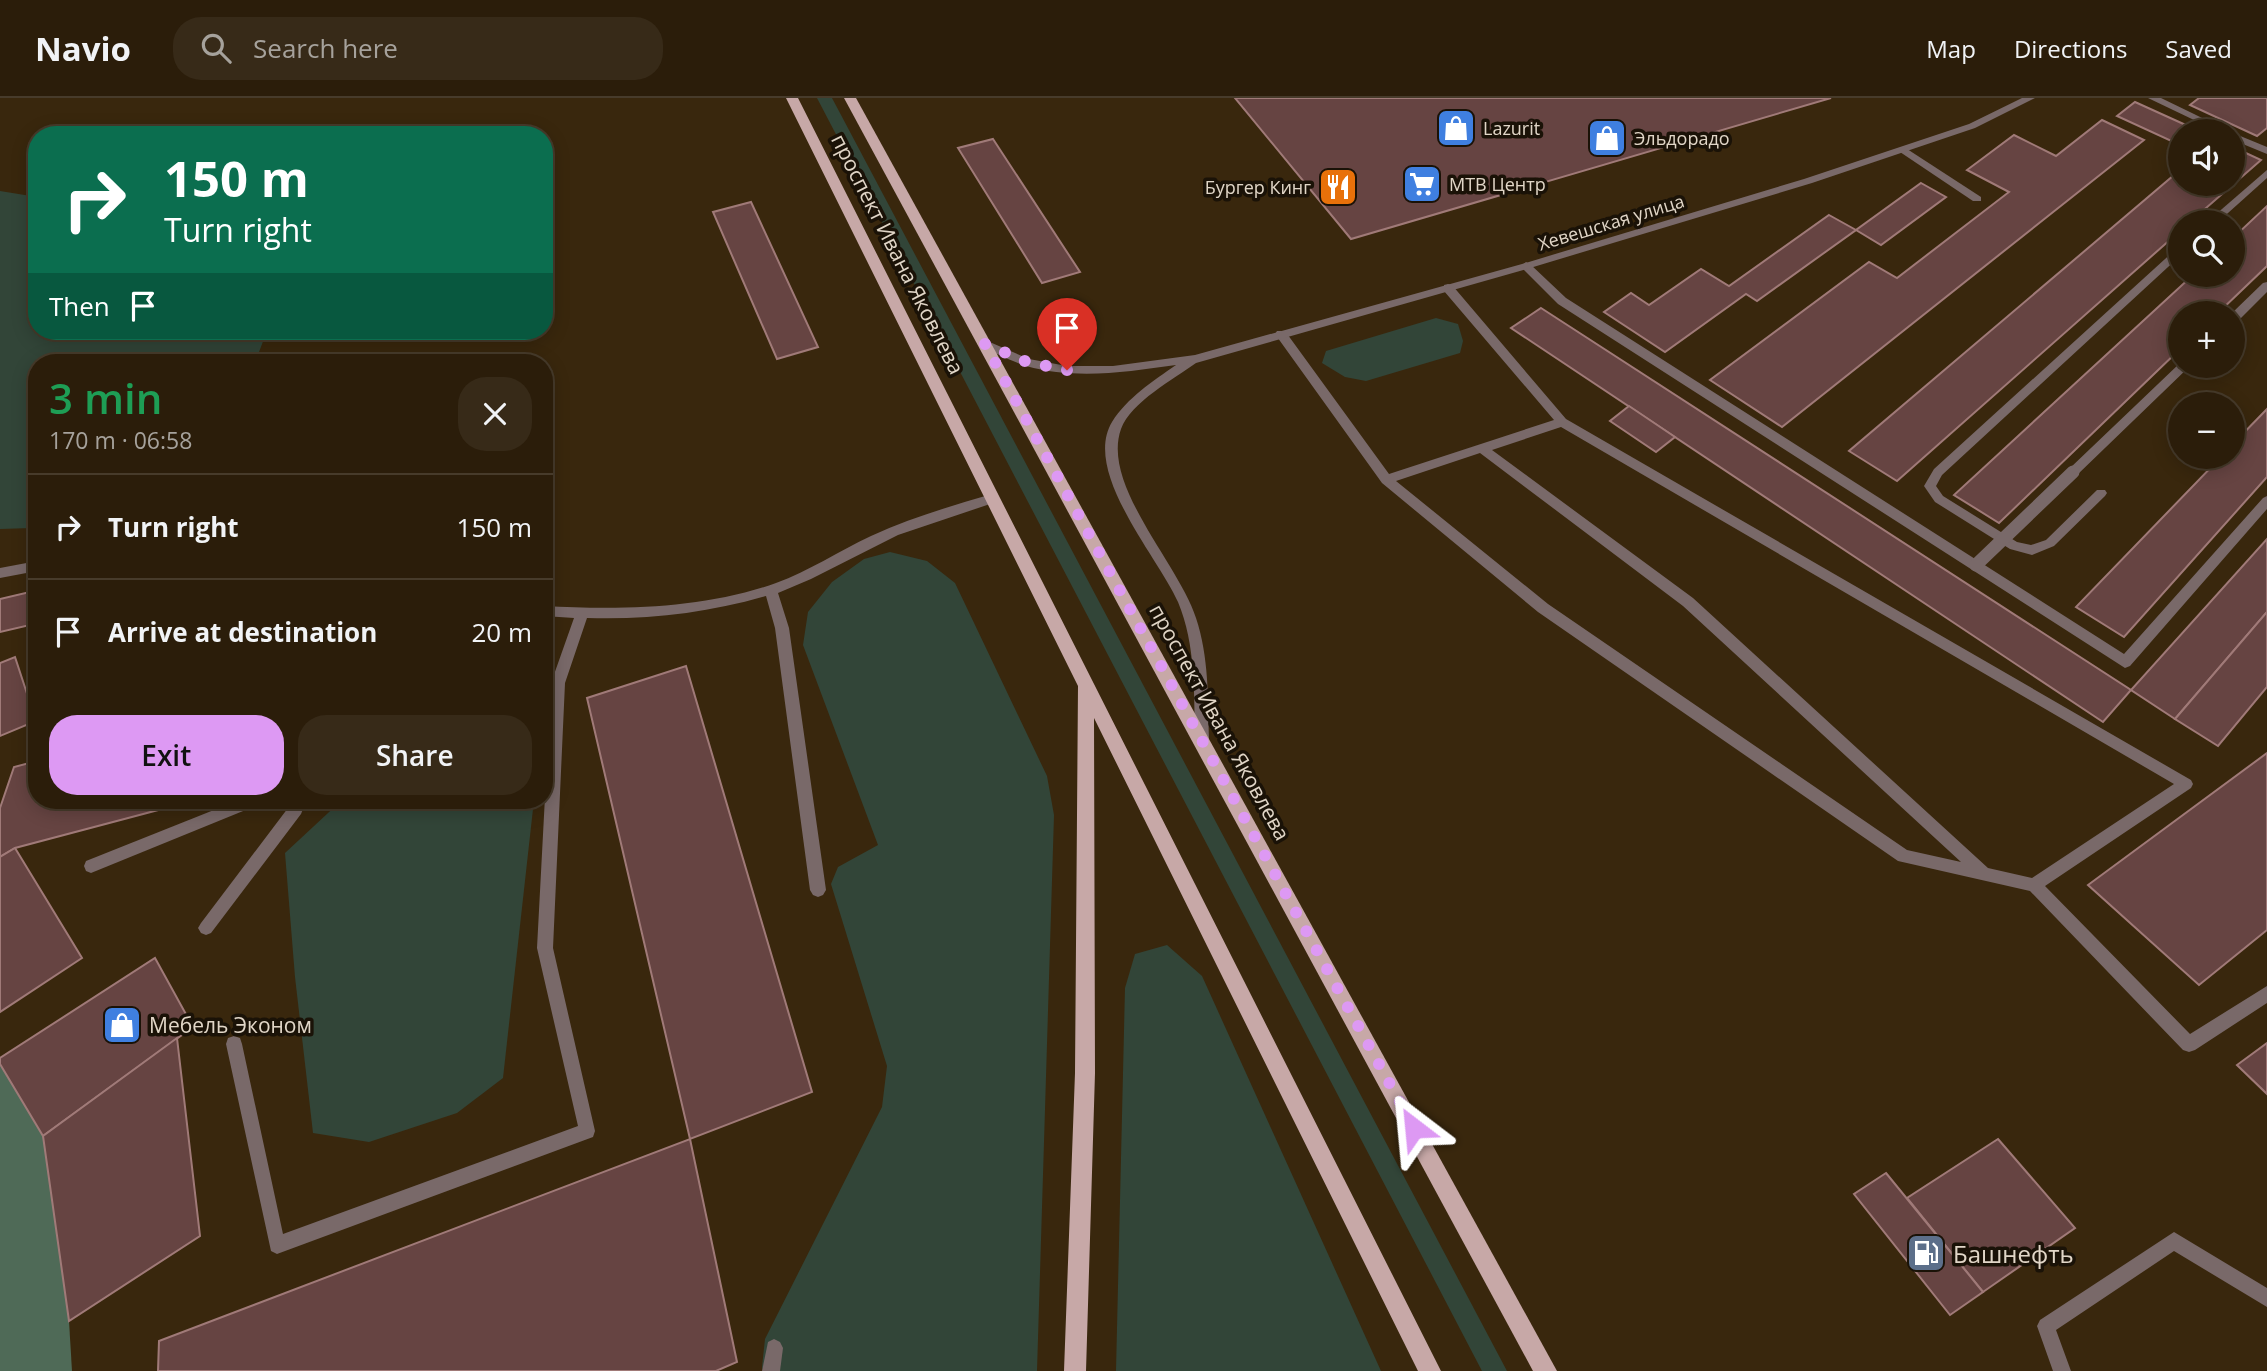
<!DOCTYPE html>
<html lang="en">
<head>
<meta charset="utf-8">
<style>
	body { margin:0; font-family:"Open Sans",sans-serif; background:#372a18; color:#f1f3f6; height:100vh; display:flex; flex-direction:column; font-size:26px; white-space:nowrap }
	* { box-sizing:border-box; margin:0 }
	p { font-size:23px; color:#a6a29c }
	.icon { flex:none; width:38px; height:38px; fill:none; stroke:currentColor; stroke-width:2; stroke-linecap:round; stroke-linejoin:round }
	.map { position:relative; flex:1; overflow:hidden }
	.side { position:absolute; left:28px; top:256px; width:525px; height:455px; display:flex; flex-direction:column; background:#2b1d0a; border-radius:28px; box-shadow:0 4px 18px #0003,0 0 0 2px #473b2b }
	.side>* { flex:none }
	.top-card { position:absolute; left:28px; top:28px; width:525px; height:214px; border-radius:28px; box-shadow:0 4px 18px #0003,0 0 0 2px #473b2b; background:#0b6e4f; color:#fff; overflow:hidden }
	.fabs { position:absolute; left:2168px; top:21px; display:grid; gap:14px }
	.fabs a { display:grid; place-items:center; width:77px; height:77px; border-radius:50%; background:#2b1d0a; box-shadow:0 4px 18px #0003,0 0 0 2px #473b2b; font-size:35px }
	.pin { position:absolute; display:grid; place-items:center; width:60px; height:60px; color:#fff; margin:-72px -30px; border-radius:50% 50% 50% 0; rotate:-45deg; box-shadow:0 0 7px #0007 }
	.pin .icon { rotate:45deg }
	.me { position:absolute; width:77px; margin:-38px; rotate:331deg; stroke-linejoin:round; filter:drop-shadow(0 0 5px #0008) }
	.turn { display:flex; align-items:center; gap:24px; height:147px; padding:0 21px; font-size:32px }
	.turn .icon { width:91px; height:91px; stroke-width:2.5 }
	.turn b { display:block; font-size:49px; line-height:60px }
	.then { display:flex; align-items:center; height:66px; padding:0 21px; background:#0003; gap:14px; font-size:26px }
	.round { display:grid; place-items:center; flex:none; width:74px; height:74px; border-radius:28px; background:#372a18 }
	.headline { display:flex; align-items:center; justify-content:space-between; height:119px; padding:0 21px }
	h1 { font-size:42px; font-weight:600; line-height:52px; color:#1e9e55 }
	.action { display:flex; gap:14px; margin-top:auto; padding:14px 21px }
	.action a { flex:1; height:80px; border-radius:28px; background:#dd99f3; color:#111; font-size:28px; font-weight:600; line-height:80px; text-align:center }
	.action a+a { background:#372a18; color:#f1f3f6 }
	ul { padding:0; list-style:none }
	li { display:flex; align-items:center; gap:21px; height:105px; padding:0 21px; border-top:2px solid #473b2b }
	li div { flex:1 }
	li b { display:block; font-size:26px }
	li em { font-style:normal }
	header { display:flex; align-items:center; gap:42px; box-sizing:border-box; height:98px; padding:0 35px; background:#2b1d0a; border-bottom:2px solid #473b2b }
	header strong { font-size:33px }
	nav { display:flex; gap:38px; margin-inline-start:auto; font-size:24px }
	.search { width:490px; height:63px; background:#372a18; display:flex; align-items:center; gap:18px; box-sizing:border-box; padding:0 24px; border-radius:28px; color:#a6a29c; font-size:26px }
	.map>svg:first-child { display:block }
	.green { fill:#324538 }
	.forest { fill:#4f6a57 }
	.building { fill:#664442; stroke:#a07a78; stroke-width:2 }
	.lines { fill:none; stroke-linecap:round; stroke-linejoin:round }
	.service { fill:#796969; fill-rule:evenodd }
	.minor { fill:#796969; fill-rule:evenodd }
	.primary { fill:#c7a8a7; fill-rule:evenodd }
	.service-bridge { stroke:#796969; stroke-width:13 }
	.route { stroke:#dd99f3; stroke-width:12; stroke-dasharray:0 21.6 }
	.labels { text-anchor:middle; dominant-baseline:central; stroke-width:7; stroke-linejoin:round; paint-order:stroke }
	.far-poi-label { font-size:18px; fill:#e1d6c7; stroke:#1a1207; text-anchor:start }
	.far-street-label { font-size:18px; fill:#e1d6c7; stroke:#1a1207 }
	.street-label { font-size:21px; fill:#e1d6c7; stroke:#1a1207 }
	.poi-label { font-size:21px; fill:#e1d6c7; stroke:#1a1207; text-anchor:start }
	.near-poi-label { font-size:24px; fill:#e1d6c7; stroke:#1a1207; text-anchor:start }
</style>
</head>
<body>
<header>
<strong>Navio</strong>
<div class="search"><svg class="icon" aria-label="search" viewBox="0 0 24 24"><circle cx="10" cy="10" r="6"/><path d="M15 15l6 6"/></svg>Search here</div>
<nav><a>Map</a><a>Directions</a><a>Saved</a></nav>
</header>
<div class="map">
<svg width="2267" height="1273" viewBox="0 0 2267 1273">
	<rect width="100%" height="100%" fill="#39270d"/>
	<g class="green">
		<path d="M817,0h15l675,1273h-25z"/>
		<path d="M0,93l37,6v134h230l-8,21 -11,10h-211v163l-5,3 -32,1z"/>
		<path d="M1436,220l22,6 5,17 -3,12 -94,28 -21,-4 -23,-14 4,-12z"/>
		<path d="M890,454l37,9 28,22 92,193 7,39 -17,556h-274l-1,-4 3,-28 117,-232 5,-41 -56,-182 7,-17 40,-22 -75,-200 5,-33 24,-30 32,-23z"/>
		<path d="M342,702h192l-31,278 -46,35 -88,29 -56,-9 -18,-156 -10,-124z"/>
		<path d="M1167,847l35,31 179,395h-265l9,-383 10,-34z"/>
	</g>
	<path class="forest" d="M0,966l43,72 26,185 3,50h-72z"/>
	<g class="building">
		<path d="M1235,0h596l-480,141z"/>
		<path d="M2199,0h68v30l-10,8 -67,-31z"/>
		<path d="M2135,4l64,29h-19v14l-63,-29z"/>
		<path d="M2102,22l42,20 -362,287 -72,-47 159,-118 28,16 112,-86 -42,-22 47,-35 42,21z"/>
		<path d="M993,41l87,133 -38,11 -84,-135z"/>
		<path d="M2233,49l28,13 -71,62h-10v9l-283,250 -48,-30 331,-281v14h53z"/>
		<path d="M1921,85l25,14 -65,48 -25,-15z"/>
		<path d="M751,104l67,145 -41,12 -64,-147z"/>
		<path d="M2267,108v60l-49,47h-38v36l-181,174 -45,-28 239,-220h40v-37z"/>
		<path d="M1829,117l27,15 -99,71 -11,-7 -81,58 -61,-40 27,-19 18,12 52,-36 28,17z"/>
		<path d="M1541,210l590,382 -28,32 -592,-394z"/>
		<path d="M1629,308l46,31 -19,15 -46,-31z"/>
		<path d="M2267,311v68l-143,160 -48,-30 145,-150h12v-13z"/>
		<path d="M2267,441v73l-92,107 -44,-29z"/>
		<path d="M34,493l-4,34 -30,7v-33z"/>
		<path d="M2267,514v75l-49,59 -43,-27z"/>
		<path d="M15,559l21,64 -36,15v-73z"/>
		<path d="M686,568l126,426 -122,47 -103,-441z"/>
		<path d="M2267,655v177l-68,55 -111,-100z"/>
		<path d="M37,663v39h159l-181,48 -15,9v-49l14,-41z"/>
		<path d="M15,750l67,110 -82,54v-155z"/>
		<path d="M155,860l38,69 -150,109 -43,-72v-6z"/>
		<path d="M177,940l23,198 -131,85 -26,-185z"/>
		<path d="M2267,945v51l-30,-29z"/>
		<path d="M690,1041l47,223 -21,9h-558l1,-30z"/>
		<path d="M1998,1041l77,89 -92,64 -76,-94z"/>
		<path d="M1886,1075l97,119 -33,23 -96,-121z"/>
	</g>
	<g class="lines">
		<g class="service">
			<path d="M2148,0h13l68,33h-12z"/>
			<path d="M2233,35l34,14v7l-34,-14z"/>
			<path d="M1904,49l77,50v4h-8l-73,-49 -1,-2z"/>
			<path d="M2267,72v8l-49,44h-11z"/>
			<path d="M2180,150v8l-238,219 -6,11 7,10 74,46 14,3 15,-5 51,-50h8l2,3 -2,3 -51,50 -22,9 -22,-6 -75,-47 -11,-16 10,-17 242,-220z"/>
			<path d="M1526,164l4,2 36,34 558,356 139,-156 4,-2v13l-137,157 -5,2 -567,-364 -36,-36 -1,-2z"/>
			<path d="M2267,184v10l-30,30 -4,1 -1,-10 31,-30z"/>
			<path d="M1448,186l4,1 114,134 625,361 2,4 -2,4 -146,98 145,148 77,-48v17l-72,47 -6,2 -6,-2 -153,-159 -132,-30 -360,-249 -156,-129 -107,-149 2,-3h8l104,143 165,-54 -110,-129v-6zM1561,329l613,357 -142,94 -44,-10 -295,-270 -201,-148zM1480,355l203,153 278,256 -54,-12 -359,-246 -152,-123z"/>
			<path d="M2180,265v3h10l-113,109h-8l-2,-3 2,-3z"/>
			<path d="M992,396l6,5 -2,3 -98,33 -87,44 -33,14 11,35 37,262 -3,5 -5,2 -5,-2 -3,-5 -35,-262 -9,-32c-58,17 -118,24 -179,22l-22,65 -12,265 42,183 -2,6 -316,117 -6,-3 -45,-207 2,-6 6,-2 6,2 2,6 41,190 295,-108 -41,-178 14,-265 23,-65 -30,-2v-10c77,4 159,3 232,-23 33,-12 63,-32 95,-47 39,-18 80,-30 121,-42z"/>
			<path d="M37,463v10l-37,7v-10z"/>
			<path d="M239,702h23l-2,4 -169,69 -5,-2 -2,-5 2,-5z"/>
			<path d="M287,702h14l2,9 -2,5 -90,119 -5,2 -5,-2 -3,-5 3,-5 87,-115z"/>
			<path d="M2174,1134l93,56v19l-93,-56 -118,79 15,41h-18l-16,-45 3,-6z"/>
			<path d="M774,1241l6,3 3,6 -3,23h-18l6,-29z"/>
		</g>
		<path class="minor" d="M2022,0h13l-60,30 -163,55 -282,85 -334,95c-22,16 -65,39 -75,66 -20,56 58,135 75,189 13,39 12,81 13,122l-2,4h-10l-2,-4c-1,-46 1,-95 -17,-138 -20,-45 -96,-130 -66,-180 15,-24 41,-41 64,-57 -50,7 -100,15 -150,1 -15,-5 -30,-13 -45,-19l-2,-3 6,-4 44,19 38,7h46l82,-11 327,-91 282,-85 165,-55z"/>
		<g class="primary">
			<path d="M786,0h12l643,1273h-23l-324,-653 1,355 -9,298h-22l11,-298 3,-387z"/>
			<path d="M844,0h12l701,1273h-24z"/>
		</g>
		<path class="service-bridge" d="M1976,467l97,-93"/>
	</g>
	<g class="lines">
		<path class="route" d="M1067,272l-40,-8 -42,-18 429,784"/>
	</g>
	<defs>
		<symbol id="shop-square" viewBox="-11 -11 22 22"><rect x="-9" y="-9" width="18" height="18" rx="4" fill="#3f7fe0" stroke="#1a1207"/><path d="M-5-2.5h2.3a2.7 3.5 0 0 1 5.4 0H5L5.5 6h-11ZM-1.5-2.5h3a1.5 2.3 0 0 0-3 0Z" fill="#fff"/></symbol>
		<symbol id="supermarket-square" viewBox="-11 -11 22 22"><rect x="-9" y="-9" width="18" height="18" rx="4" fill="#3f7fe0" stroke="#1a1207"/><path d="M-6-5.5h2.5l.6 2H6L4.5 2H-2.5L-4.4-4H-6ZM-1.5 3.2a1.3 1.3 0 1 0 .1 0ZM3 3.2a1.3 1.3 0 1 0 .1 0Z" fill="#fff"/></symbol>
		<symbol id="restaurant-square" viewBox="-11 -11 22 22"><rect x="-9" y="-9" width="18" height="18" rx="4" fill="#e8710a" stroke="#1a1207"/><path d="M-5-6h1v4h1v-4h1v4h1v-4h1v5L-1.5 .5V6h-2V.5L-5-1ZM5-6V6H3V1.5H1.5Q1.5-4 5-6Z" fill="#fff"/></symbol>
		<symbol id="fuel-square" viewBox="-11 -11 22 22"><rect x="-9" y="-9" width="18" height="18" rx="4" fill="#5c6f8a" stroke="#1a1207"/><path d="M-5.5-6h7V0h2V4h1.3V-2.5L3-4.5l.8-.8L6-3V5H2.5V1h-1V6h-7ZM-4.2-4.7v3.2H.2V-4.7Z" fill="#fff"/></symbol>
	</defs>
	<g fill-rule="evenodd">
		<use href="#shop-square" x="1434" y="8" width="44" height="44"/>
		<use href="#shop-square" x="1585" y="18" width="44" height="44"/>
		<use href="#supermarket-square" x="1400" y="64" width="44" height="44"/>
		<use href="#restaurant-square" x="1316" y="67" width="44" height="44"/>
		<use href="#shop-square" x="100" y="905" width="44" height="44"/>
		<use href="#fuel-square" x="1904" y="1133" width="44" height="44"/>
	</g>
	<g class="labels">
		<g class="far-poi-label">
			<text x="1483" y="30">Lazurit</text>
			<text x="1634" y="40">Эльдорадо</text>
			<text x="1449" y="86">МТВ Центр</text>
			<text x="1311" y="89" text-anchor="end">Бургер Кинг</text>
		</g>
		<g class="far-street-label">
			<text transform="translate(1611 124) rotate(-17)">Хевешская улица</text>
		</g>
		<g class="street-label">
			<text transform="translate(898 156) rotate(63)">проспект Ивана Яковлева</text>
			<text transform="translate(1220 624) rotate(61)">проспект Ивана Яковлева</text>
		</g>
		<g class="poi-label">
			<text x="149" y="927">Мебель Эконом</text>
		</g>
		<g class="near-poi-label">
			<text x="1953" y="1155">Башнефть</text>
		</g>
	</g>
</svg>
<div class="fabs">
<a><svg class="icon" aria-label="sound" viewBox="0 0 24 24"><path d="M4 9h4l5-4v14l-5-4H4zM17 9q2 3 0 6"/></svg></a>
<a><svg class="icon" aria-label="search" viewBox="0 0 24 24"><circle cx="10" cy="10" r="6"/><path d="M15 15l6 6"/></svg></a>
<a>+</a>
<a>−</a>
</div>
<div class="pin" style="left:1067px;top:272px;background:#d93025"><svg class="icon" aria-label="arrive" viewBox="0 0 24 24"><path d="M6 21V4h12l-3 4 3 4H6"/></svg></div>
<svg class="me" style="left:1414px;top:1030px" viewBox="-20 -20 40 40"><path d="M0-17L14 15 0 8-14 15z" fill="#dd99f3" stroke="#fff" stroke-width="4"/></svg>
<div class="top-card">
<div class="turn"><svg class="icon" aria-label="right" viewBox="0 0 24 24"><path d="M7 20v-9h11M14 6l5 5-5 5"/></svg><div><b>150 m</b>Turn right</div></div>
<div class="then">Then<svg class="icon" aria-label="arrive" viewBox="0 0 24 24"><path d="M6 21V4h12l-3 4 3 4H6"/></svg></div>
</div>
<section class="side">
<div class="headline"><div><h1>3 min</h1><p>170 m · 06:58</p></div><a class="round"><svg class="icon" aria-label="close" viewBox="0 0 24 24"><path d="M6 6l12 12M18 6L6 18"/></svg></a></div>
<ul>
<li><svg class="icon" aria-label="right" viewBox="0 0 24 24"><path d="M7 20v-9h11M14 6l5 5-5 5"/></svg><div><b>Turn right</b></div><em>150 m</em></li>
<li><svg class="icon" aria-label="arrive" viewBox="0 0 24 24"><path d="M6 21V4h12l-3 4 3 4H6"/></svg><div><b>Arrive at destination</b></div><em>20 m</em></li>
</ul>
<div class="action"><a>Exit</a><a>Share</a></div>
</section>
</div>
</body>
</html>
